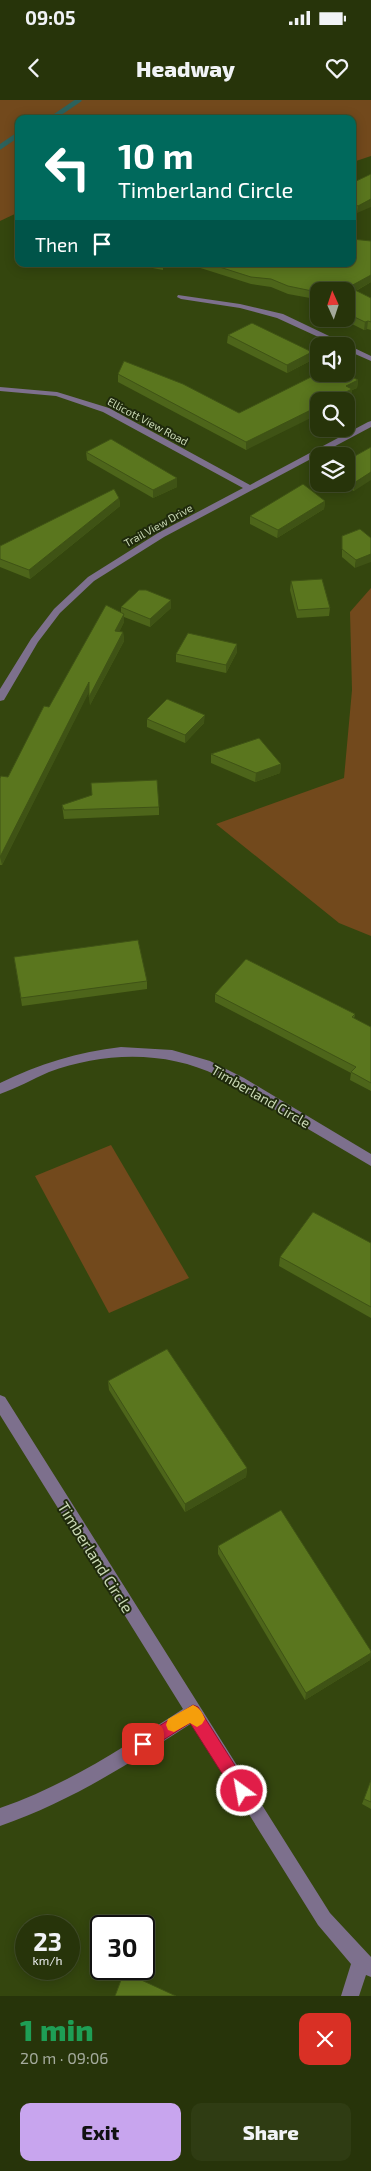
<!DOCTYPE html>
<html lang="en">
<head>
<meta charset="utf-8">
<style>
	body { margin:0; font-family:"Exo 2",sans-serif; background:#2f3c13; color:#f1f3f6; height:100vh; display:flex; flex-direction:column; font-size:19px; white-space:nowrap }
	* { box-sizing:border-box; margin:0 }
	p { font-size:16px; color:#a4aa9c }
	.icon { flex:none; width:28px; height:28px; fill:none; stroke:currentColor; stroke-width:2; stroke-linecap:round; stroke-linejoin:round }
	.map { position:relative; height:1896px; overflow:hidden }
	.side { display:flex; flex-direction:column; background:#27340a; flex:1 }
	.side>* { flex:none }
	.banner { position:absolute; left:15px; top:15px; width:341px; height:152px; border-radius:10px; box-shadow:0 2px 12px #0003,0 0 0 1px #434f2b; background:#00695c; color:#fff; overflow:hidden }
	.needle { width:32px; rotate:357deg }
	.fabs { position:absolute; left:310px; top:182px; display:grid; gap:10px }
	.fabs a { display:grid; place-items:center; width:45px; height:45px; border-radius:10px; background:#27340a; box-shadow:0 2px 12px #0003,0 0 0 1px #434f2b; font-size:25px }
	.speed { position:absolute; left:15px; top:1815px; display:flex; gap:10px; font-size:25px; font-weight:700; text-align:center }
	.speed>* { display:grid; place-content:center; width:65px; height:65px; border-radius:50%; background:#27340a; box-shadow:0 2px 12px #0003,0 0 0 1px #434f2b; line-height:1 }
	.speed small { font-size:12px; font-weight:400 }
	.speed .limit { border:2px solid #111; border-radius:8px; background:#fff; color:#111 }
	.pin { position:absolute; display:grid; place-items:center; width:42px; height:42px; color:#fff; margin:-21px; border-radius:10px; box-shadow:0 2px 8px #0006 }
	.me { position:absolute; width:55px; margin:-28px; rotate:328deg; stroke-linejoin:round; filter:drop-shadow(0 0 4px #0008) }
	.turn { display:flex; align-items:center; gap:18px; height:105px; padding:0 20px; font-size:22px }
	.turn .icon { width:65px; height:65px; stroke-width:2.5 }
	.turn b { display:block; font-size:35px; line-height:42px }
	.then { display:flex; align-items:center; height:48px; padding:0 20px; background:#0003; gap:10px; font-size:19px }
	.round { display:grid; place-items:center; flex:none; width:52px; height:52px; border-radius:10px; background:#2f3c13 }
	.overview { display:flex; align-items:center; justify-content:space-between; height:85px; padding:0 20px }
	h1 { font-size:30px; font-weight:800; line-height:38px; color:#1e9e55 }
	.cta { display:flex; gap:10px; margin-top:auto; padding:10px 20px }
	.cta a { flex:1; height:58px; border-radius:10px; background:#c8a5ee; color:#111; font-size:20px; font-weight:800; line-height:58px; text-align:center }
	.cta a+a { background:#2f3c13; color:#f1f3f6 }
	.status { display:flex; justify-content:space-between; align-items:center; height:35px; padding:0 25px; background:#27340a; direction:ltr }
	.status svg { height:14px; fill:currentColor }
	header { display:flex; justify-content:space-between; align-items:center; height:65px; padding:0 20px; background:#27340a; font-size:22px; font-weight:800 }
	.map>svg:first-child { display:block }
	.green { fill:#72491c }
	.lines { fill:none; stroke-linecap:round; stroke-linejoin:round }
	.stream { stroke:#2c625c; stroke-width:5 }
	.minor { fill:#7d708d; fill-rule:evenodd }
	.wall { fill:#4d651a }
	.shaded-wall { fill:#3f5315 }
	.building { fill:#5a761e; stroke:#3f5315 }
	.route { fill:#e11d48; stroke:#92132f }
	.slow { fill:#f59e0b }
	.labels { text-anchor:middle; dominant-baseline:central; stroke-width:4; stroke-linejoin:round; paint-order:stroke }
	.far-street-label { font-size:11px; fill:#c9d8b4; stroke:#1f2a0c }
	.street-label { font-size:14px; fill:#c9d8b4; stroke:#1f2a0c }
	.near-street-label { font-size:16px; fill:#c9d8b4; stroke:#1f2a0c }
</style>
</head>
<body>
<div class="status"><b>09:05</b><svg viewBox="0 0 49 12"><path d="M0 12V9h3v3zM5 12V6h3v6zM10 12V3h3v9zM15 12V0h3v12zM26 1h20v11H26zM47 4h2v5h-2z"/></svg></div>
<header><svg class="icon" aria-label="back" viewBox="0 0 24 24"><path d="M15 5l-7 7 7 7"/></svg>Headway<svg class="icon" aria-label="heart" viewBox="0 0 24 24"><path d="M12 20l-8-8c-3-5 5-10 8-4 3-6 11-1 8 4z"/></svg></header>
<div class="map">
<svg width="371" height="1896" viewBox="0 0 371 1896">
	<rect width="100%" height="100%" fill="#34460e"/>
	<g class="green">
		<path d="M0,0h371v56l-18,6 -1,-43h-333v93l-19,9z"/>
		<path d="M371,488v348l-32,-13 -123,-99 128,-46 8,-88 -2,-78z"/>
		<path d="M111,1045l78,133 -80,35 -74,-137z"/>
	</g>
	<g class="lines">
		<g class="stream">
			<path d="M51,19l28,-19"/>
			<path d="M0,47l19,-13"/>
		</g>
		<g class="minor">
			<path d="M178,195l62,9 43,10 88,42v5l-25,-11v-4h-8l-61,-28 -37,-10 -59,-9 -4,-2z"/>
			<path d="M0,287l57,5 52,16 141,77 118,-63 3,-1v6l-207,110 -70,44 -34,32 -22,29 -34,58 -4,1v-12l31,-50 23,-30 34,-32 70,-44 85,-45 -140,-76 -47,-16 -56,-5z"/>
			<path d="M121,947l51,3 38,11 34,17 127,76v12l-153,-90c-52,-26 -115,-24 -169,-4 -16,7 -32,16 -49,22v-11c39,-19 78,-31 121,-36z"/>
			<path d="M0,1295l5,2 325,516 41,44v20l-5,-2 -7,21h-18l10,-32 -33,-39 -126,-202c-62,40 -122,79 -192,103v-18c67,-23 124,-61 183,-99l-183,-294z"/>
		</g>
	</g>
	<g class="wall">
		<path d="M371,74l-14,39 -5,-2v-28z"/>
		<path d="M371,141v41l-15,9 15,7v32l-4,-1 -3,1 -22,-11h4v-28h-27v16l-9,-4v-5l-22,-4 -17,-7 -20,-3 -60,-19v-1h161z"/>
		<path d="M132,164h31v6z"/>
		<path d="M228,235l84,25 -25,13 -60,-30z"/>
		<path d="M118,274l121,39 119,-33 -1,8 -5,2v7l-9,4h-24l-73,49 -128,-68z"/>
		<path d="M371,347l-17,44 -15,-7h7v-23z"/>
		<path d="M86,352l91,26v9l-24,11 -66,-38z"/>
		<path d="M119,398l1,8 -90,73 -30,-12v-21z"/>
		<path d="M325,401l-1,8 -47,29 -27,-14v-8z"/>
		<path d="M360,429l-5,39 -13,-11v-21z"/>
		<path d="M291,481l39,27 -1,8 -32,2 -7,-28z"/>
		<path d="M171,500v8l-21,19 -26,-10v5l-5,10h4l1,9 -34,64 -1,-14 -87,174h-2v-87l8,-1 113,-164v-6z"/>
		<path d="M237,544v8l-11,21 -50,-11v-8z"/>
		<path d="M147,619l57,4 -19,20 -38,-16z"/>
		<path d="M211,654l70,10 -1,9 -25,9 -44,-19z"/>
		<path d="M62,705l97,2v8l-95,4z"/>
		<path d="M14,857l133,24v8l-125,17z"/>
		<path d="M215,894l140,20 -1,5 17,8v64l-21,-11 1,-7 -136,-71z"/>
		<path d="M371,1143v75l-92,-52 1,-9z"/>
		<path d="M108,1281l139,87 -1,9 -61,35 -76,-122z"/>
		<path d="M218,1446l153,105 -1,9 -65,40 -87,-146z"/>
		<path d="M371,1680v29l-9,-5z"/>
	</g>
	<g class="shaded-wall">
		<path d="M371,99v8l-14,6 1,-7z"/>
		<path d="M371,175v7l-23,13 1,-8z"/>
		<path d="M368,221l-1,8 -3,1 1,-8z"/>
		<path d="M312,252v8l-25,13v-8z"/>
		<path d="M358,280l-1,8 -5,2v7l-9,4h-15l18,-15z"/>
		<path d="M319,306v8l-73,36v-8z"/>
		<path d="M371,372v8l-17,11v-8z"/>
		<path d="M177,378v9l-24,11v-8z"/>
		<path d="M119,398l1,8 -90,73 -1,-9z"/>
		<path d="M325,401l-1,8 -47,29 1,-8z"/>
		<path d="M371,454v8l-16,6 1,-8z"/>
		<path d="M171,500v8l-21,19v-8z"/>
		<path d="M124,514v8l-8,17 -1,-8z"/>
		<path d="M123,532l1,9 -34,64 -1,-8z"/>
		<path d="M237,544v8l-11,21v-8z"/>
		<path d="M89,582l1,8 -88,175 -2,-8z"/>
		<path d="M205,615l-1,8 -19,20v-8z"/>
		<path d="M281,664l-1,9 -25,9 1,-9z"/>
		<path d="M247,1368l-1,9 -61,35v-8z"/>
		<path d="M371,1553l-1,7 -65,40 1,-7z"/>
	</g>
	<g class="building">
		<path d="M371,74v25l-13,7 -6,-3v-20z"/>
		<path d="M352,139l19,2v34l-22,12 22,11v24l-3,-1 -3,1 -19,-9v-22h-27v8l-9,-4 7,-3 -29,-6 -17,-7 -20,-2 -41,-13h142z"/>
		<path d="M252,223l60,29 -25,13 -59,-30z"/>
		<path d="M124,261l59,23 56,29 80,-40v1h27l12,6 -12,6 6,3 -24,12h-9v5l-73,36 -128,-68z"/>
		<path d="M111,339l66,39 -24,12 -67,-38z"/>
		<path d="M371,347v25l-17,11 -8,-4v-18z"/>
		<path d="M303,384l22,17 -47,29 -28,-14z"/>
		<path d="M114,389l5,9 -90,72 -29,-11v-13z"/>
		<path d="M360,429l11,9v16l-15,6 -14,-11v-13z"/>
		<path d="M322,479l8,29 -32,2 -7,-29z"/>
		<path d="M139,490h7l25,10 -21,19 -29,-12z"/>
		<path d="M106,505l18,9 -9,17 8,1 -34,65v-15l-89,175v-79l1,-2 7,1 36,-71 5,1z"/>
		<path d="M188,533l49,11 -11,21 -50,-11z"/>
		<path d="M167,599l38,16 -20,20 -38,-16z"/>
		<path d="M259,638l22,26 -25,9 -45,-19z"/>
		<path d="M157,680l2,27 -95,3 -2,-5 30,-10 -1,-12z"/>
		<path d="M138,840l9,41 -126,17 -7,-41z"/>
		<path d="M246,859l109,55 -3,3 19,10v56l-20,-11 5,-5 -141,-73z"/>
		<path d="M313,1112l58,31v64l-91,-50z"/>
		<path d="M167,1249l80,119 -62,36 -77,-123z"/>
		<path d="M281,1410l90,141v2l-65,40 -88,-147z"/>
		<path d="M371,1680v22l-7,-3z"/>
		<path d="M124,1872l52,24h-61z"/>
	</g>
	<path class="route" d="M193,1605l5,2 50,79 2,5 -2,6 -6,2 -5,-2 -47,-74 -41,26 -6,3 -5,-3 -2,-5 2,-5z"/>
	<path class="slow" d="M193,1605c7,3 9,7 12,14l-3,5 -5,3 -7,-4 -16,9 -6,-2 -2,-5 2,-6z"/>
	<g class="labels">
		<g class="far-street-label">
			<text transform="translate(148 321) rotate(28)">Ellicott View Road</text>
			<text transform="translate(158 425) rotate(-29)">Trail View Drive</text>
		</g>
		<g class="street-label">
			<text transform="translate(261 996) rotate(30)">Timberland Circle</text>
		</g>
		<g class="near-street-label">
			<text transform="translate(96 1457) rotate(58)">Timberland Circle</text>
		</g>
	</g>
</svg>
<div class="fabs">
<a><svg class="needle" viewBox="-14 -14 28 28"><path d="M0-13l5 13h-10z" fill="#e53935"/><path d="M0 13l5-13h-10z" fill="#a4aa9c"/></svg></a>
<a><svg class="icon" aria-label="sound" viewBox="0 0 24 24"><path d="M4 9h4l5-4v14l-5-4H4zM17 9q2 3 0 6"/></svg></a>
<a><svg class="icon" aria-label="search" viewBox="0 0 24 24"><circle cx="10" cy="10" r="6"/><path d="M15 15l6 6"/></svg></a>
<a><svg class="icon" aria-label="layers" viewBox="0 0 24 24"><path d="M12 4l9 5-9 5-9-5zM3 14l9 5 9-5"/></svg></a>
</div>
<div class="speed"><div>23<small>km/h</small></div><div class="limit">30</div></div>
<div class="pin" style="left:143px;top:1644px;background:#d93025"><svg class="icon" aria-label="arrive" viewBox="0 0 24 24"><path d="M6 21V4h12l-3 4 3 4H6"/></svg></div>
<svg class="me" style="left:242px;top:1691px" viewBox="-20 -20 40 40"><circle r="17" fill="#e11d48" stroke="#fff" stroke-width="3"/><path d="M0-11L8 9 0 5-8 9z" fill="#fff"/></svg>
<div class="banner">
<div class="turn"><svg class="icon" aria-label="left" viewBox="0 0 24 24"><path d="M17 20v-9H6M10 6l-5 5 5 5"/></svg><div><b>10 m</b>Timberland Circle</div></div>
<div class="then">Then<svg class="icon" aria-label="arrive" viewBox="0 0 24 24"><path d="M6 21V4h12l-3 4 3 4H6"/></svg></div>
</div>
</div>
<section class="side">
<div class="overview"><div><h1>1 min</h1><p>20 m · 09:06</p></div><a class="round" style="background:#d93025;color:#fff"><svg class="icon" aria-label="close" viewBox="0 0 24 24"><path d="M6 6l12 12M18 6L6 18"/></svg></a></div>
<div class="cta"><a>Exit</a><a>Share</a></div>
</section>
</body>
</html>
